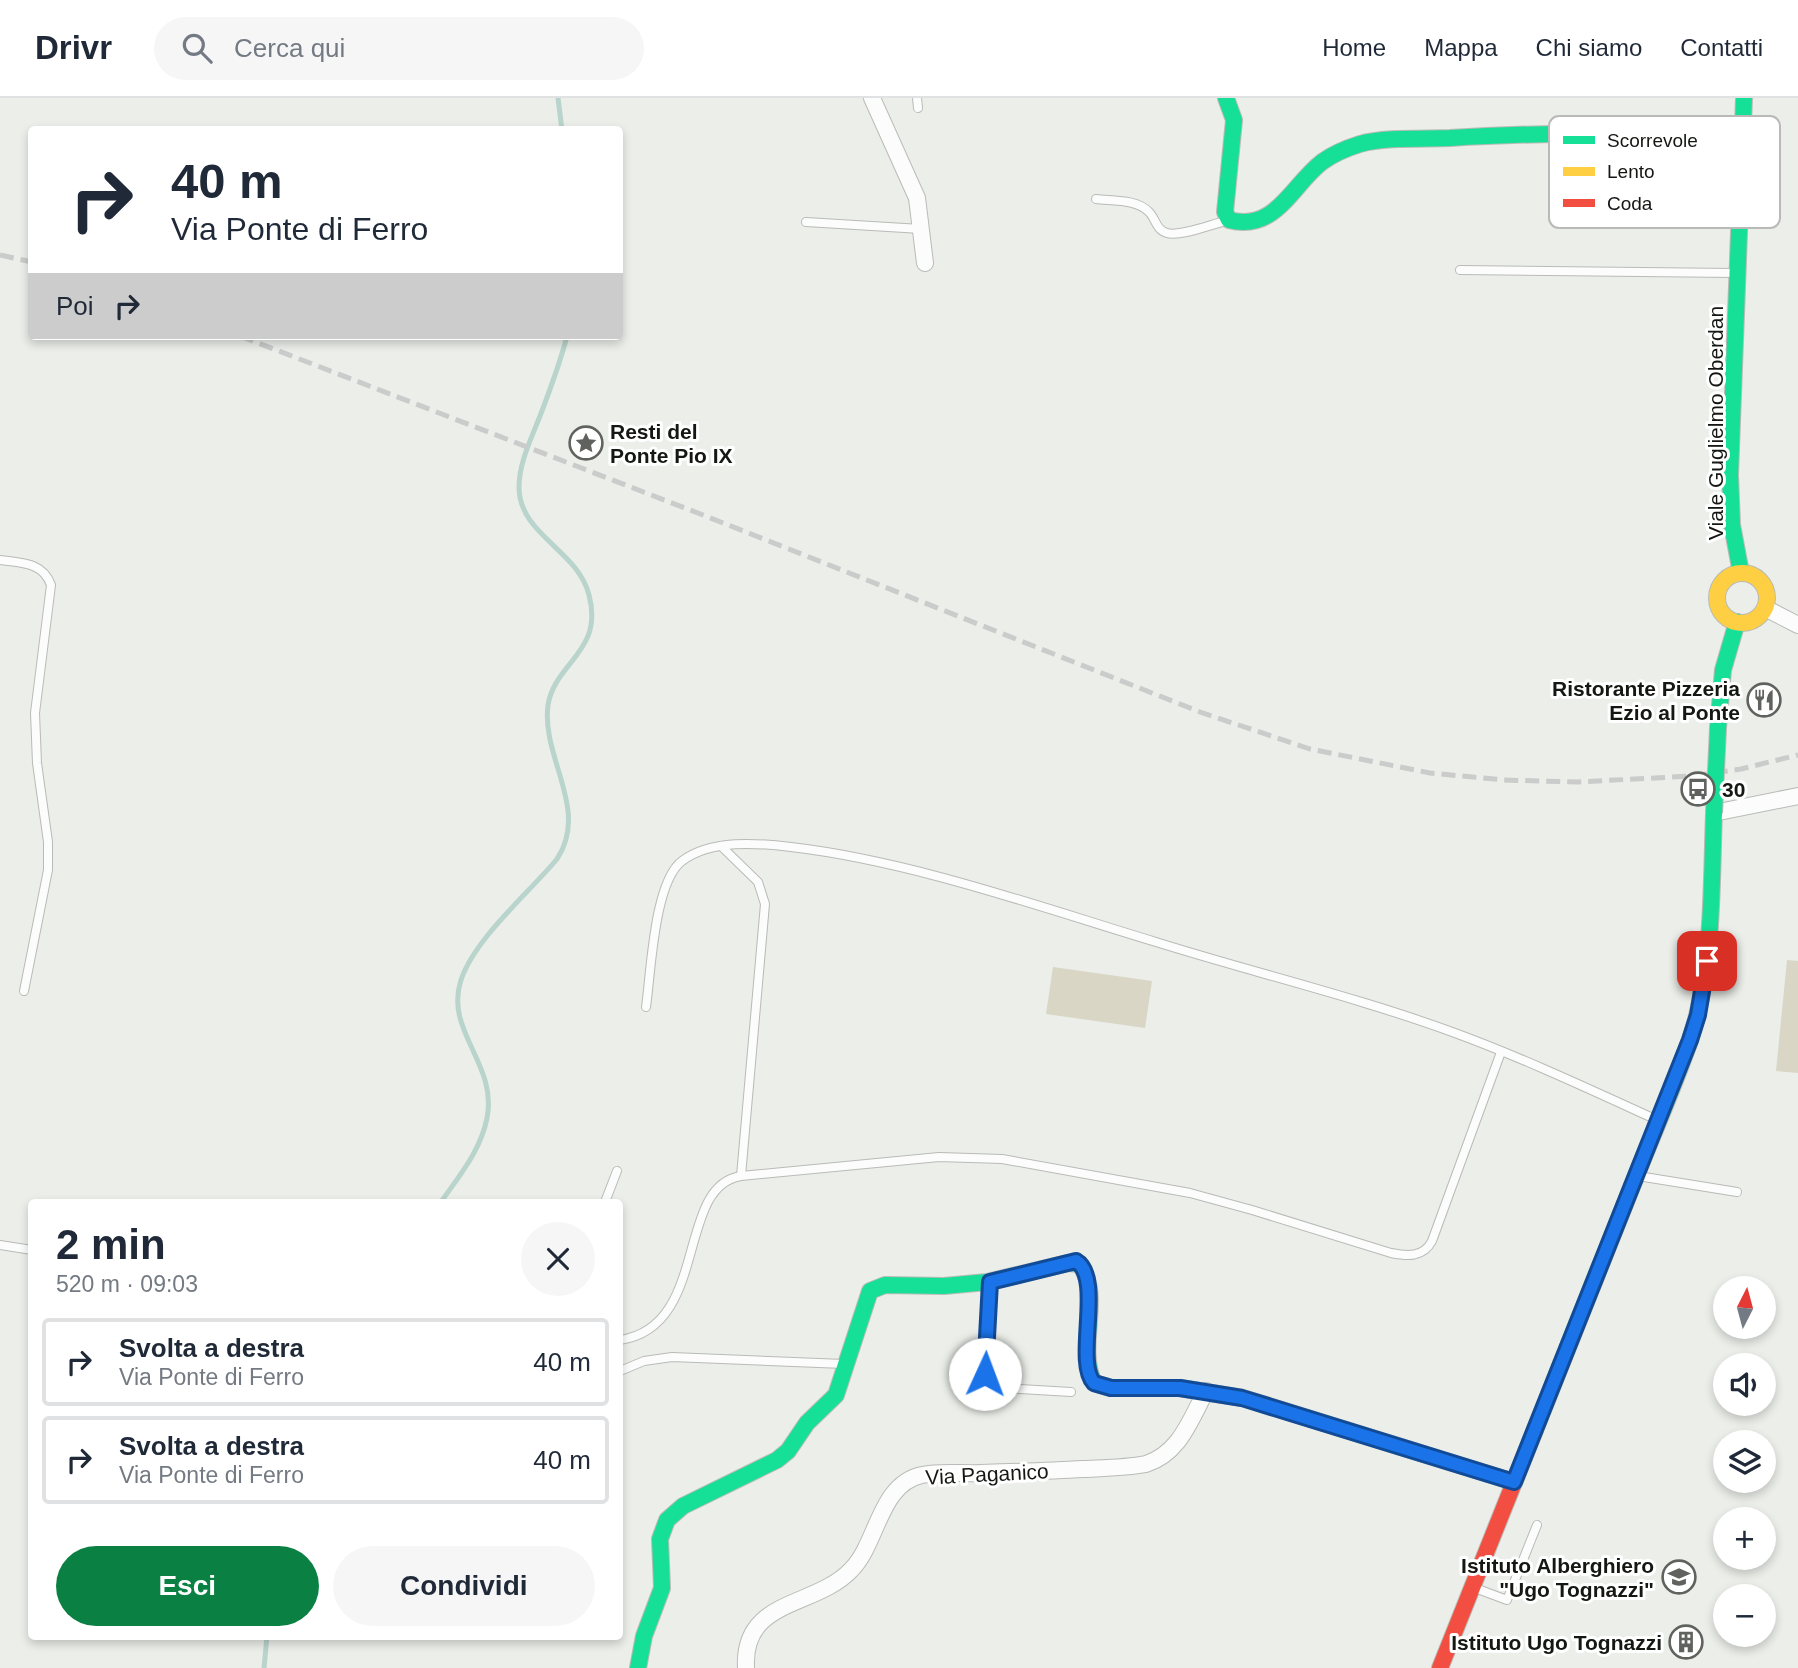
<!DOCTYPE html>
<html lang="it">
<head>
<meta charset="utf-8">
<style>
	body { margin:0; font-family:Helvetica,sans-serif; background:#f6f6f7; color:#1f2937; height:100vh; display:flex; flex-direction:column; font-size:26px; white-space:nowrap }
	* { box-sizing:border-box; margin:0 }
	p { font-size:23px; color:#747a83 }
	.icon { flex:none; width:38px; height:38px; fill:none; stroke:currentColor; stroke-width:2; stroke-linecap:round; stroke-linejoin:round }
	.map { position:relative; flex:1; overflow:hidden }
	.side { position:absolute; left:28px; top:1101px; width:595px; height:441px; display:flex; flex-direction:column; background:#fff; border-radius:7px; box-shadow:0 4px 10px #0003 }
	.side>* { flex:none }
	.hud { position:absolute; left:28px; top:28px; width:595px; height:214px; border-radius:7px; box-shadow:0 4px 10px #0003; background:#fff; color:#1f2937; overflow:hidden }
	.needle { width:46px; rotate:6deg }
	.buttons { position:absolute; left:1713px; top:1178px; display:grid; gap:14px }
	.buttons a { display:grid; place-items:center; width:63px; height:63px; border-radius:50%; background:#fff; box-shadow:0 4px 10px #0003; font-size:35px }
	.pin { position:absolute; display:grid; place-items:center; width:60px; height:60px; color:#fff; margin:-30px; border-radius:14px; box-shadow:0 4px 10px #0006 }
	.me { position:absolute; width:77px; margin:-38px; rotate:2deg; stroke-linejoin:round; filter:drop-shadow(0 0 5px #0008) }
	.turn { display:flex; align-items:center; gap:24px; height:147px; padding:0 28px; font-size:32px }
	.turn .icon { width:91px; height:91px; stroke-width:2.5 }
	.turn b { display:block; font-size:49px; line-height:60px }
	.then { display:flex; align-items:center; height:66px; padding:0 28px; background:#0003; gap:14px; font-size:26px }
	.round { display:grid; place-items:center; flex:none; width:74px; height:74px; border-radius:37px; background:#f6f6f7 }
	.summary { display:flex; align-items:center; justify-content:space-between; height:119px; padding:0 28px }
	h1 { font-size:42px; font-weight:700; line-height:52px }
	.cta { display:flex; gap:14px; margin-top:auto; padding:14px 28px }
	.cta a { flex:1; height:80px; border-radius:42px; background:#0b8043; color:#fff; font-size:28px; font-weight:700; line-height:80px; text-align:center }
	.cta a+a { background:#f6f6f7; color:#1f2937 }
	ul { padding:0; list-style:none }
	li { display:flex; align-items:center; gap:21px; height:88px; margin:0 14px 10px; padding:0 14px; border:4px solid #e0e1e3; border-radius:7px }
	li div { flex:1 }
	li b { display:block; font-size:26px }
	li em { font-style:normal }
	header { display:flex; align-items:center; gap:42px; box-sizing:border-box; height:98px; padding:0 35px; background:#fff; border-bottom:2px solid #e0e1e3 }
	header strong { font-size:33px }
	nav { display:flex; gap:38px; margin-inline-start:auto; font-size:24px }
	.search { width:490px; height:63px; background:#f6f6f7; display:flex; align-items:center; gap:18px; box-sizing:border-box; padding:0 24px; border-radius:38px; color:#747a83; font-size:26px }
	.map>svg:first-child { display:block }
	.grass { fill:#d9d6c6 }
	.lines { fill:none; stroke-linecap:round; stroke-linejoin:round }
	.stream { stroke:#b9d4cc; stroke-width:5 }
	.lane-casing { stroke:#b8bbb6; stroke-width:10 }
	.street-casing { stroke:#b8bbb6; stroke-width:18 }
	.fast-casing { stroke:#b8bbb6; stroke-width:18 }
	.slow-casing { stroke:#b8bbb6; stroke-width:18 }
	.jam-casing { stroke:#b8bbb6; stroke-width:18 }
	.lane { stroke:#fcfcfc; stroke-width:8 }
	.street { stroke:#fcfcfc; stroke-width:16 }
	.fast { stroke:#16e098; stroke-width:16 }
	.slow { stroke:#ffcf43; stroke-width:16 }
	.jam { stroke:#f24e42; stroke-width:16 }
	.rail { stroke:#cacbca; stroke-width:5; stroke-dasharray:14 7; stroke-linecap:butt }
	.fast-bridge-casing { stroke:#b8bbb6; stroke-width:18; stroke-linecap:butt }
	.fast-bridge { stroke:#16e098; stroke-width:16 }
	.route-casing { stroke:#114b97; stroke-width:18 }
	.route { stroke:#1a73e8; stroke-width:12 }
	.labels { text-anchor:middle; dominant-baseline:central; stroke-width:6; stroke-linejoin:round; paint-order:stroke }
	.street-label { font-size:21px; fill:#151713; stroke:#fff }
	.poi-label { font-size:21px; font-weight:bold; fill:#151713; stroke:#fff; text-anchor:end }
	.key { fill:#fff; stroke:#b9b9b8; stroke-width:2 }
	.key-label { font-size:19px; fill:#151713 }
</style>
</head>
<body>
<header>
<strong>Drivr</strong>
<div class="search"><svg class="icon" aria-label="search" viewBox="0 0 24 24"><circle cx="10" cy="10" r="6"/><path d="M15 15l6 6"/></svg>Cerca qui</div>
<nav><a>Home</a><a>Mappa</a><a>Chi siamo</a><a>Contatti</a></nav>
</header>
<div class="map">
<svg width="1798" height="1570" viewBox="0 0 1798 1570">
	<rect width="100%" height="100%" fill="#ebeee9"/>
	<g class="grass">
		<path d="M1787,862l11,1v112l-22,-2z"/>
		<path d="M1053,869l99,14 -7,47 -99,-14z"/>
	</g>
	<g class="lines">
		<g class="stream">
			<path d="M558,0l4,32"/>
			<path d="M441,1104c18,-26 40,-52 46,-84 11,-54 -43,-87 -26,-138 14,-42 67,-86 96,-121 33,-50 -16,-101 -9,-154 7,-43 56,-53 41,-110 -11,-45 -70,-60 -70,-108 0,-24 12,-48 21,-71 10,-26 20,-53 27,-80"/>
			<path d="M264,1570l3,-32"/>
		</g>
		<defs>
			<g id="lane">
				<path d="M917,0l1,10"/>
				<path d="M1096,101c17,2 41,0 53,13 7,7 7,18 18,21 13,4 45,-9 59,-12"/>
				<path d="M806,124l115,7"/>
				<path d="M1460,172l275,3"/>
				<path d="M0,462c21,3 43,2 51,25l-16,128 2,50 11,79v28l-24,121"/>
				<path d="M646,909c5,-35 8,-125 36,-146 29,-22 76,-18 109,-14 120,14 249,60 365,95 99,31 201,55 299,91 68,25 134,56 200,86"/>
				<path d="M741,1078l198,-19 63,2 188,34 62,17 139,43c16,3 32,5 41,-12l69,-189"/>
				<path d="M1638,1078l99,16"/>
				<path d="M605,1104l12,-31"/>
				<path d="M0,1147l32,5"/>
				<path d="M990,1186l-5,84 4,14 16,6 66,4"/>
				<path d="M620,1242c90,-13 55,-154 121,-164l24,-272 -7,-22 -37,-36"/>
				<path d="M620,1273l24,-10 28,-4 172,7"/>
				<path d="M1475,1490l32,12 30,-75"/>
			</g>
			<g id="street">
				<path d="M872,0l45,100 8,65"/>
				<path d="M1765,510l33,17"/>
				<path d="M1714,715l84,-17"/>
				<path d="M746,1570c-4,-70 69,-60 105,-98 27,-27 28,-86 71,-95 19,-4 40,-1 59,-2 34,-1 68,-2 102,-4 21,-1 42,-1 63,-5 34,-11 44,-44 60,-73"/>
			</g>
			<g id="fast">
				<path d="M1226,0l8,22 -9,92 4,8c47,12 62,-34 93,-58 11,-8 25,-14 38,-18 24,-7 64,-5 90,-6 98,-6 196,-5 293,-6"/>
				<path d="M1741,475l-9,-48 -2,-50 14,-377"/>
				<path d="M1718,630l5,-58 14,-48"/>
				<path d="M1635,1081c18,-46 39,-92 55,-139 24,-72 21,-152 24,-227"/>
				<path d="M638,1570l6,-32 18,-48 -2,-49 7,-19 16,-14 94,-46 11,-9 19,-28 29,-28 34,-104 15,-6 59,1 43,-4 81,-19 12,1c23,34 -4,82 14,119l17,5h21"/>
			</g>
			<g id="slow">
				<circle cx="1742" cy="500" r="25"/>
				<path d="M1132,1290h48l63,10 271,84"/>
				<path d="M1535,1332l100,-251"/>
			</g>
			<path id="jam" d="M1440,1570l95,-238"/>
		</defs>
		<use href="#lane" class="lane-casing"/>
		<use href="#street" class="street-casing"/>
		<use href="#fast" class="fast-casing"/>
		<use href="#slow" class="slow-casing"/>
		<use href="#jam" class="jam-casing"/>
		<use href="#lane" class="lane"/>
		<use href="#street" class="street"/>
		<use href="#fast" class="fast"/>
		<use href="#slow" class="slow"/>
		<use href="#jam" class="jam"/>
		<g class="rail">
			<path d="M0,157l32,7"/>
			<path d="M240,238l463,179 497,197 110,37 120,24 74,7 74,2 114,-6 49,-7 57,-14"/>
		</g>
		<defs>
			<path id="fast-bridge" d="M1714,715l4,-85"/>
		</defs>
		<use href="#fast-bridge" class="fast-bridge-casing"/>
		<use href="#fast-bridge" class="fast-bridge"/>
	</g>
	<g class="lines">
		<defs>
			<path id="route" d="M985,1276l5,-92 86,-21c28,17 -2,100 18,122l17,5h69l62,10 272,84 176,-442 8,-25 9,-54"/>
		</defs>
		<use href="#route" class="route-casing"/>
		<use href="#route" class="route"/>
	</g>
	<defs>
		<symbol id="sight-ring" viewBox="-11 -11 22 22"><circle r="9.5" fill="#fff" stroke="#60625e" stroke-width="1.5"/><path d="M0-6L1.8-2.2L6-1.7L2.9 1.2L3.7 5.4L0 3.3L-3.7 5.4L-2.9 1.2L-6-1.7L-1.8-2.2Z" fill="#60625e"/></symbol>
		<symbol id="restaurant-ring" viewBox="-11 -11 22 22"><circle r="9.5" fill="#fff" stroke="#60625e" stroke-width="1.5"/><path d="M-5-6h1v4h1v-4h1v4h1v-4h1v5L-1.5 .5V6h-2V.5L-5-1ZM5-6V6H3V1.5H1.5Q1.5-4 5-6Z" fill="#60625e"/></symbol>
		<symbol id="bus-ring" viewBox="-11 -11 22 22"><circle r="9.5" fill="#fff" stroke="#60625e" stroke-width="1.5"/><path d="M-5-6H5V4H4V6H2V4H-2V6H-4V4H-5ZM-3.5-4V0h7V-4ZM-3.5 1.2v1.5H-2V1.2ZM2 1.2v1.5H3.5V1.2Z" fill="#60625e"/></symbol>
		<symbol id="school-ring" viewBox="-11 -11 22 22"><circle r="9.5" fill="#fff" stroke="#60625e" stroke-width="1.5"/><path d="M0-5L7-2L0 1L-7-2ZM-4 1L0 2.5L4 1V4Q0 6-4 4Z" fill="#60625e"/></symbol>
		<symbol id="building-ring" viewBox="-11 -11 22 22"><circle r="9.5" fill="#fff" stroke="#60625e" stroke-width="1.5"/><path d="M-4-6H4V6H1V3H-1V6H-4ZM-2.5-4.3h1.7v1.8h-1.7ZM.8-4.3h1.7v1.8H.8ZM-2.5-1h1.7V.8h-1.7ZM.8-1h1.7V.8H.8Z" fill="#60625e"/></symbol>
	</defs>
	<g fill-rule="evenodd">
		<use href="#sight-ring" x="567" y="326" width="38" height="38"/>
		<use href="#restaurant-ring" x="1745" y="583" width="38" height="38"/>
		<use href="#bus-ring" x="1679" y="672" width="38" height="38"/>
		<use href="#school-ring" x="1660" y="1460" width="38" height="38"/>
		<use href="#building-ring" x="1667" y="1525" width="38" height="38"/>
	</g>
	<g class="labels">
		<g class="street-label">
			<text transform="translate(1715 325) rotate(-90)">Viale Guglielmo Oberdan</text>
			<text transform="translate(987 1376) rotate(-3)">Via Paganico</text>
		</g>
		<g class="poi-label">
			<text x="610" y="333" text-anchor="start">Resti del<tspan x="610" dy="24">Ponte Pio IX</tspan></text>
			<text x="1740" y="590">Ristorante Pizzeria<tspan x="1740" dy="24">Ezio al Ponte</tspan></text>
			<text x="1722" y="691" text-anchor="start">30</text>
			<text x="1654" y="1467">Istituto Alberghiero<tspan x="1654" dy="24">"Ugo Tognazzi"</tspan></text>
			<text x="1662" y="1544">Istituto Ugo Tognazzi</text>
		</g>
	</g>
	<rect x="1549" y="18" width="231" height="112" rx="10" class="key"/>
	<rect x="1563" y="38" width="32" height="8" fill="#16e098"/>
	<rect x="1563" y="69" width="32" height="9" fill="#ffcf43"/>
	<rect x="1563" y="101" width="32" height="8" fill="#f24e42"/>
	<g class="key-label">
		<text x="1607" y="49">Scorrevole</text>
		<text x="1607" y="80">Lento</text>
		<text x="1607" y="112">Coda</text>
	</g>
</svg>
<div class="buttons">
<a><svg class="needle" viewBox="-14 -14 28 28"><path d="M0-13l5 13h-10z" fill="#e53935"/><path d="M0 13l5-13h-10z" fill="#747a83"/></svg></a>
<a><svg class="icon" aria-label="sound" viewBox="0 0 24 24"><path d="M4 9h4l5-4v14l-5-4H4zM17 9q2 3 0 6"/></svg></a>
<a><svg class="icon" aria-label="layers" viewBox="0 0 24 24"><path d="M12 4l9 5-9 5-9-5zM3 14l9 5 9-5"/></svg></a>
<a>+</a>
<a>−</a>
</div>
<div class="pin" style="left:1707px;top:863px;background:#d93025"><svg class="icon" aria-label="arrive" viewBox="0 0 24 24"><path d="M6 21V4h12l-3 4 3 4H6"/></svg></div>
<svg class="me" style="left:985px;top:1276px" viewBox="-20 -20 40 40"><circle r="19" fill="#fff"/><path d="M0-13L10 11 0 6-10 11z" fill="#1a73e8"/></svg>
<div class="hud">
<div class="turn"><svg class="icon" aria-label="right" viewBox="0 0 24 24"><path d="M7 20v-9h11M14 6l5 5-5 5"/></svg><div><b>40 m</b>Via Ponte di Ferro</div></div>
<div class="then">Poi<svg class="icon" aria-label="right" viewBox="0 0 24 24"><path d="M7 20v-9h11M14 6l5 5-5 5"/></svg></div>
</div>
<section class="side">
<div class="summary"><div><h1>2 min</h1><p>520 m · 09:03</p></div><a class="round"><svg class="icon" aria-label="close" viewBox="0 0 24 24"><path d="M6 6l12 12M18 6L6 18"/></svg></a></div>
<ul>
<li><svg class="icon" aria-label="right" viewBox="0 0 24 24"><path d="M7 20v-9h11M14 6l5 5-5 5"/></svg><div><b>Svolta a destra</b><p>Via Ponte di Ferro</p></div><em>40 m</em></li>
<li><svg class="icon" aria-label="right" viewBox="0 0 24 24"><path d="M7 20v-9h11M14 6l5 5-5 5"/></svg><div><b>Svolta a destra</b><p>Via Ponte di Ferro</p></div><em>40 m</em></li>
</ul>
<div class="cta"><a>Esci</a><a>Condividi</a></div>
</section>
</div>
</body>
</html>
